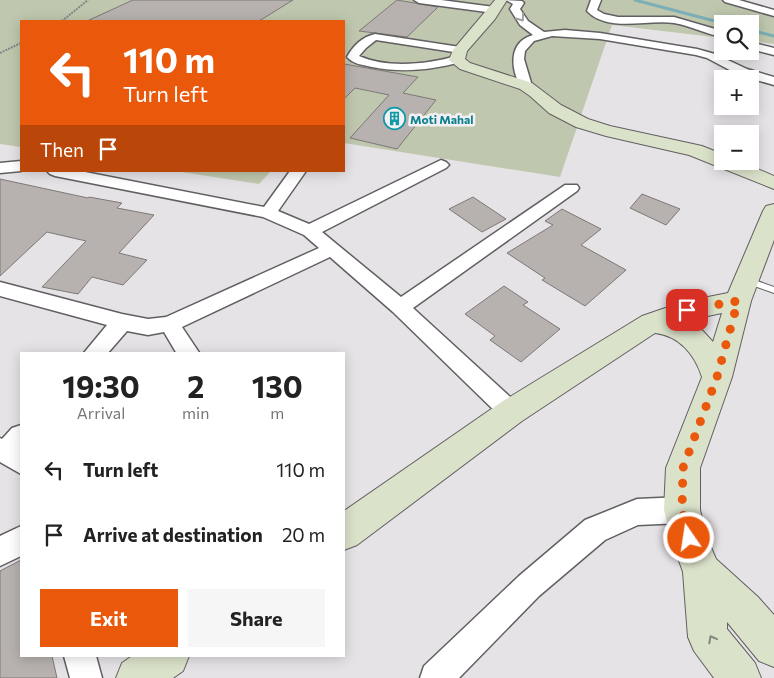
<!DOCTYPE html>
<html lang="en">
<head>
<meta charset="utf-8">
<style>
	body { margin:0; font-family:Commissioner,sans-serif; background:#f6f6f6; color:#222; height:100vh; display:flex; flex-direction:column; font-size:19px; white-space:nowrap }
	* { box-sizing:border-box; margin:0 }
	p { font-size:16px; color:#767676 }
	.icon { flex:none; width:28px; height:28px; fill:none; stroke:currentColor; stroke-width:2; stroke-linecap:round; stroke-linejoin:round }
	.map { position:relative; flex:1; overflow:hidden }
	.panel { position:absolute; left:20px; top:352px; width:325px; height:305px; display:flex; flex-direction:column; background:#fff; border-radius:0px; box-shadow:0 2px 12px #0003 }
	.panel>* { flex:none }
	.guide { position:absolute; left:20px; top:20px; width:325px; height:152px; border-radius:0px; box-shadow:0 2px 12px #0003; background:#ea580c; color:#fff; overflow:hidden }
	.controls { position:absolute; left:714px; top:15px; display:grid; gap:10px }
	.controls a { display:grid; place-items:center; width:45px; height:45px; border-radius:0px; background:#fff; box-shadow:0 2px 12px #0003; font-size:25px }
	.pin { position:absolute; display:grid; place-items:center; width:42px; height:42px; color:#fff; margin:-21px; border-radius:10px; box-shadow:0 2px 8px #0006 }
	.me { position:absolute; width:55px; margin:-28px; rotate:347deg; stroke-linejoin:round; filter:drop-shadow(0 0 4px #0008) }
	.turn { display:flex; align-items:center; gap:18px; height:105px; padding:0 20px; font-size:22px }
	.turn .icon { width:65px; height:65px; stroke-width:2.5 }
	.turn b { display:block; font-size:35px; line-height:42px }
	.then { display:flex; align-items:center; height:48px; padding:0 20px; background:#0003; gap:10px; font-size:19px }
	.eta { display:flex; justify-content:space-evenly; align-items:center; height:85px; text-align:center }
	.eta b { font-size:30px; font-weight:700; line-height:35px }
	.primary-button { display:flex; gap:10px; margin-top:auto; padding:10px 20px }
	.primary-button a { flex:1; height:58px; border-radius:0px; background:#ea580c; color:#fff; font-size:20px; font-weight:700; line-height:58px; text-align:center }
	.primary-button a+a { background:#f6f6f6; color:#222 }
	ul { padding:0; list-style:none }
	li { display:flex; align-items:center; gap:15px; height:65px; padding:0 20px }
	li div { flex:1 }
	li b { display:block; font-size:19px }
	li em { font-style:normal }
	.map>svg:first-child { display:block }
	.green { fill:#bfc8ae }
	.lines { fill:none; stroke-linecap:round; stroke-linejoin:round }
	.stream { stroke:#7baeb6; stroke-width:3 }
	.building { fill:#b7b2af; stroke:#7d7976 }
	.lane-casing { stroke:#625f62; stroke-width:2 }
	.street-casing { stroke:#625f62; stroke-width:3 }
	.secondary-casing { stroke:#625f62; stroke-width:2 }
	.path { stroke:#868486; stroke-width:2; stroke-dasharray:2 1; stroke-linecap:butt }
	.lane { fill:#fff; fill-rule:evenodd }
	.street { fill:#fff; fill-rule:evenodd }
	.secondary { fill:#dbe2ca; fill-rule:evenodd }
	.oneway { stroke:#a1a0a1 }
	.oneway2 { stroke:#84887c }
	.route { stroke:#ea580c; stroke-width:9; stroke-dasharray:0 16.2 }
	.labels { text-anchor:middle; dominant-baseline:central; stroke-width:5; stroke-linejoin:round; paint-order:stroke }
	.far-culture-label { font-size:12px; font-weight:bold; fill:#0d838f; stroke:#f4f0f4; text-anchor:start }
</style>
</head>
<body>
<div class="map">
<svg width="774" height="678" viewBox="0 0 774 678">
	<rect width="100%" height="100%" fill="#e6e3e7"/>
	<g class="green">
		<path d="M0,0h739l35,11v33l-24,-3v-17h-28v14l-110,-13 -52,152 -216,-34v-122h-323v126l-21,-3z"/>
		<path d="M175,171h96l-12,13z"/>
	</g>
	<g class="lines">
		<g class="stream">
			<path d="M635,0l91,24"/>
			<path d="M750,30l24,6"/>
		</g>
	</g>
	<g class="building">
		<path d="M133,0h160l-34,21h-172z"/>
		<path d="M397,0l41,7 -31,30 -48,-6z"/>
		<path d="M344,64l74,13 -15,16 33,7 -39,49 -47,-11 39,-43 -34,-7 -11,11z"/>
		<path d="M0,179l88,19 1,-1 33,6 -5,5 37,7 -35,38 28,7 -24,25 -31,-8 -14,17 -36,-7 44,-46 -39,-9 -47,44z"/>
		<path d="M642,194l38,15 -14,16 -36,-17z"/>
		<path d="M473,197l33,22 -24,13 -33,-23z"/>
		<path d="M562,209l39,20 -20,16 45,25 -41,36 -43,-26 3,-2 -38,-25 46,-28 -8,-4z"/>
		<path d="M504,286l24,16 -5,3 37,24 -39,33 -31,-22 5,-4 -30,-22z"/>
		<path d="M21,560v96h31l5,22h-57v-107z"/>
	</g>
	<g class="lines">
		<defs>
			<path id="lane" d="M746,277l28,10v6l-31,-11 -2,-2 2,-2z"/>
			<g id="street">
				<path d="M414,0h27l53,7 5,3 -5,3 -75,-10z"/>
				<path d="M506,0l16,1 2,2 -4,6 8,12 16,11 21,-2 35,3 97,16 18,5 32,15 27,8v8l-35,-10 -32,-17 -11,-3 -96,-16 -48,-3 -18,5 -9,10 -1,8 8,27 -6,4 -4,-1c-12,-20 -14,-47 11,-54l-13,-10 -10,-16 3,-5z"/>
				<path d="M591,0h10l-4,10 7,4 14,3h56l48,14v6c-16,-3 -31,-11 -48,-14 -27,-4 -66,10 -87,-12z"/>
				<path d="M723,0h16l35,10v6l-49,-14z"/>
				<path d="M375,34l85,13 6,3 -6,3 -84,-13 -10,8 -7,8c30,13 68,8 98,0l6,4 -2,2c-30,8 -58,11 -89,5 -9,-2 -19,-3 -25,-10 6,-11 15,-20 28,-23z"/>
				<path d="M750,42l24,6v7l-24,-6z"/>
				<path d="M441,160l5,2 3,3 -3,3 -124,64 79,65 164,-112h12l2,3 -2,3 -164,117 106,97 4,7 -4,7 -8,3 -8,-3 -110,-107 -63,-55 -148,70 18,27h-23l-13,-22 -16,3 -21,-4 -20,23h-24l24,-29 -107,-29v-14l122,32 26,5 18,-2 153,-69 -15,-13 -41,-18 -208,-41 -5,-2 -3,-3h33l184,36 26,-36h16l-28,40 31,13z"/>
				<path d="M21,161v10l-21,2v-10z"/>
				<path d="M21,425v49l-21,-12v-24l2,1 10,-11z"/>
				<path d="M682,497l10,4 4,9 -4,9 -10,4 -44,2 -33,15 -66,56 -80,82h-39l4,-12 95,-90 66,-56 52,-21z"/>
				<path d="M21,526v30l-21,10v-30z"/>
				<path d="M64,656h32l6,22h-32z"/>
			</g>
			<g id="secondary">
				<path d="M495,0h12l-12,19 -28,32 -2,8 5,4 62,20 29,22 27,14 22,7 92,20 20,8v7h17l35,15v13l-85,-34 -83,-19 -30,-9 -27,-14 -19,-17 -10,-7 -60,-20 -11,-9 4,-10z"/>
				<path d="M774,204v36l-23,61 -19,76 -32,91v42l7,28 9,21 42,38 16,18v52l-15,-6 -32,-39v7l28,34 6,15h-47l-20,-27 -6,-14 -5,-65 -12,-34 -7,-28 2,-42 36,-91c-7,-22 -22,-41 -47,-44l-133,88 -165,124 -13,5v-39l156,-108 142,-87 41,-14 45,-9 35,-82 3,-5zM722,313l-9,29 -10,-11 -19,-10z"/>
				<path d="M132,656h57l-6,15 -10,7h-57l6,-15z"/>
			</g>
		</defs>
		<use href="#lane" class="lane-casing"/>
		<use href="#street" class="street-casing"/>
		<use href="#secondary" class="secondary-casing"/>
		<g class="path">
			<path d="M62,21l26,-21"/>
			<path d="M0,53l21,-10"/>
		</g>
		<use href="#lane" class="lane"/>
		<use href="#street" class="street"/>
		<use href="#secondary" class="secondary"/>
	</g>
	<defs><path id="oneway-chevron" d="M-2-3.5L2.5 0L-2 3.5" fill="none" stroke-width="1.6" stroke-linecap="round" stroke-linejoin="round" transform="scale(1.25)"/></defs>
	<use class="oneway" href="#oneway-chevron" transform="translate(521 18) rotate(54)"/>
	<use class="oneway2" href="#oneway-chevron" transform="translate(712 639) rotate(-118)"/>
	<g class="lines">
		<path class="route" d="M687,310l51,-9 -21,76 -34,91 -1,42 7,28"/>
	</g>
	<defs>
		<symbol id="building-ring" viewBox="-11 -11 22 22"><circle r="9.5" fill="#f4f0f4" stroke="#0f9aa8" stroke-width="1.5"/><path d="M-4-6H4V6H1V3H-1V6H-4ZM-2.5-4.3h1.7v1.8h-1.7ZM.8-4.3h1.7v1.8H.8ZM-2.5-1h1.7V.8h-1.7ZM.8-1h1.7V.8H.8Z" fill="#0f9aa8"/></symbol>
	</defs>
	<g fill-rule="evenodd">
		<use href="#building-ring" x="382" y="106" width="25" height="25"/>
	</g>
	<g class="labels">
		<g class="far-culture-label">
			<text x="410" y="119">Moti Mahal</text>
		</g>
	</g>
</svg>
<div class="controls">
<a><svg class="icon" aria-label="search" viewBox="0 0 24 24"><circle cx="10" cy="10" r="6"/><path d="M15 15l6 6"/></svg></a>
<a>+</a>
<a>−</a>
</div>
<div class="pin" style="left:687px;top:310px;background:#d93025"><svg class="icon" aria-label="arrive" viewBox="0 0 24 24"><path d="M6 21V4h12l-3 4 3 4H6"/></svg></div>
<svg class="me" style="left:689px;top:538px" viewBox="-20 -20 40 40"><circle r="17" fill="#ea580c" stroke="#fff" stroke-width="3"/><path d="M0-11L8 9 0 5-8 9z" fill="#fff"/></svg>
<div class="guide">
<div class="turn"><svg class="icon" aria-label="left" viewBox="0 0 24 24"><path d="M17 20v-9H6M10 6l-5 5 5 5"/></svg><div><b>110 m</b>Turn left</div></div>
<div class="then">Then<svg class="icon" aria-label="arrive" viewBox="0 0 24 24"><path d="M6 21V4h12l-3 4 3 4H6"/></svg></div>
</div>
<section class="panel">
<div class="eta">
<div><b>19:30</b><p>Arrival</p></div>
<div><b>2</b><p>min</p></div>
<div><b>130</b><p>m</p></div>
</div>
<ul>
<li><svg class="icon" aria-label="left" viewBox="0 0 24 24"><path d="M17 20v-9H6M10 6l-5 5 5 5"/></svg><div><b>Turn left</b></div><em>110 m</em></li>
<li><svg class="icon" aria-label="arrive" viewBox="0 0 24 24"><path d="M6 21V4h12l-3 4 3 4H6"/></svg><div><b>Arrive at destination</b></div><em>20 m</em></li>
</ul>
<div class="primary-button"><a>Exit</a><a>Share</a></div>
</section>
</div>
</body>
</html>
